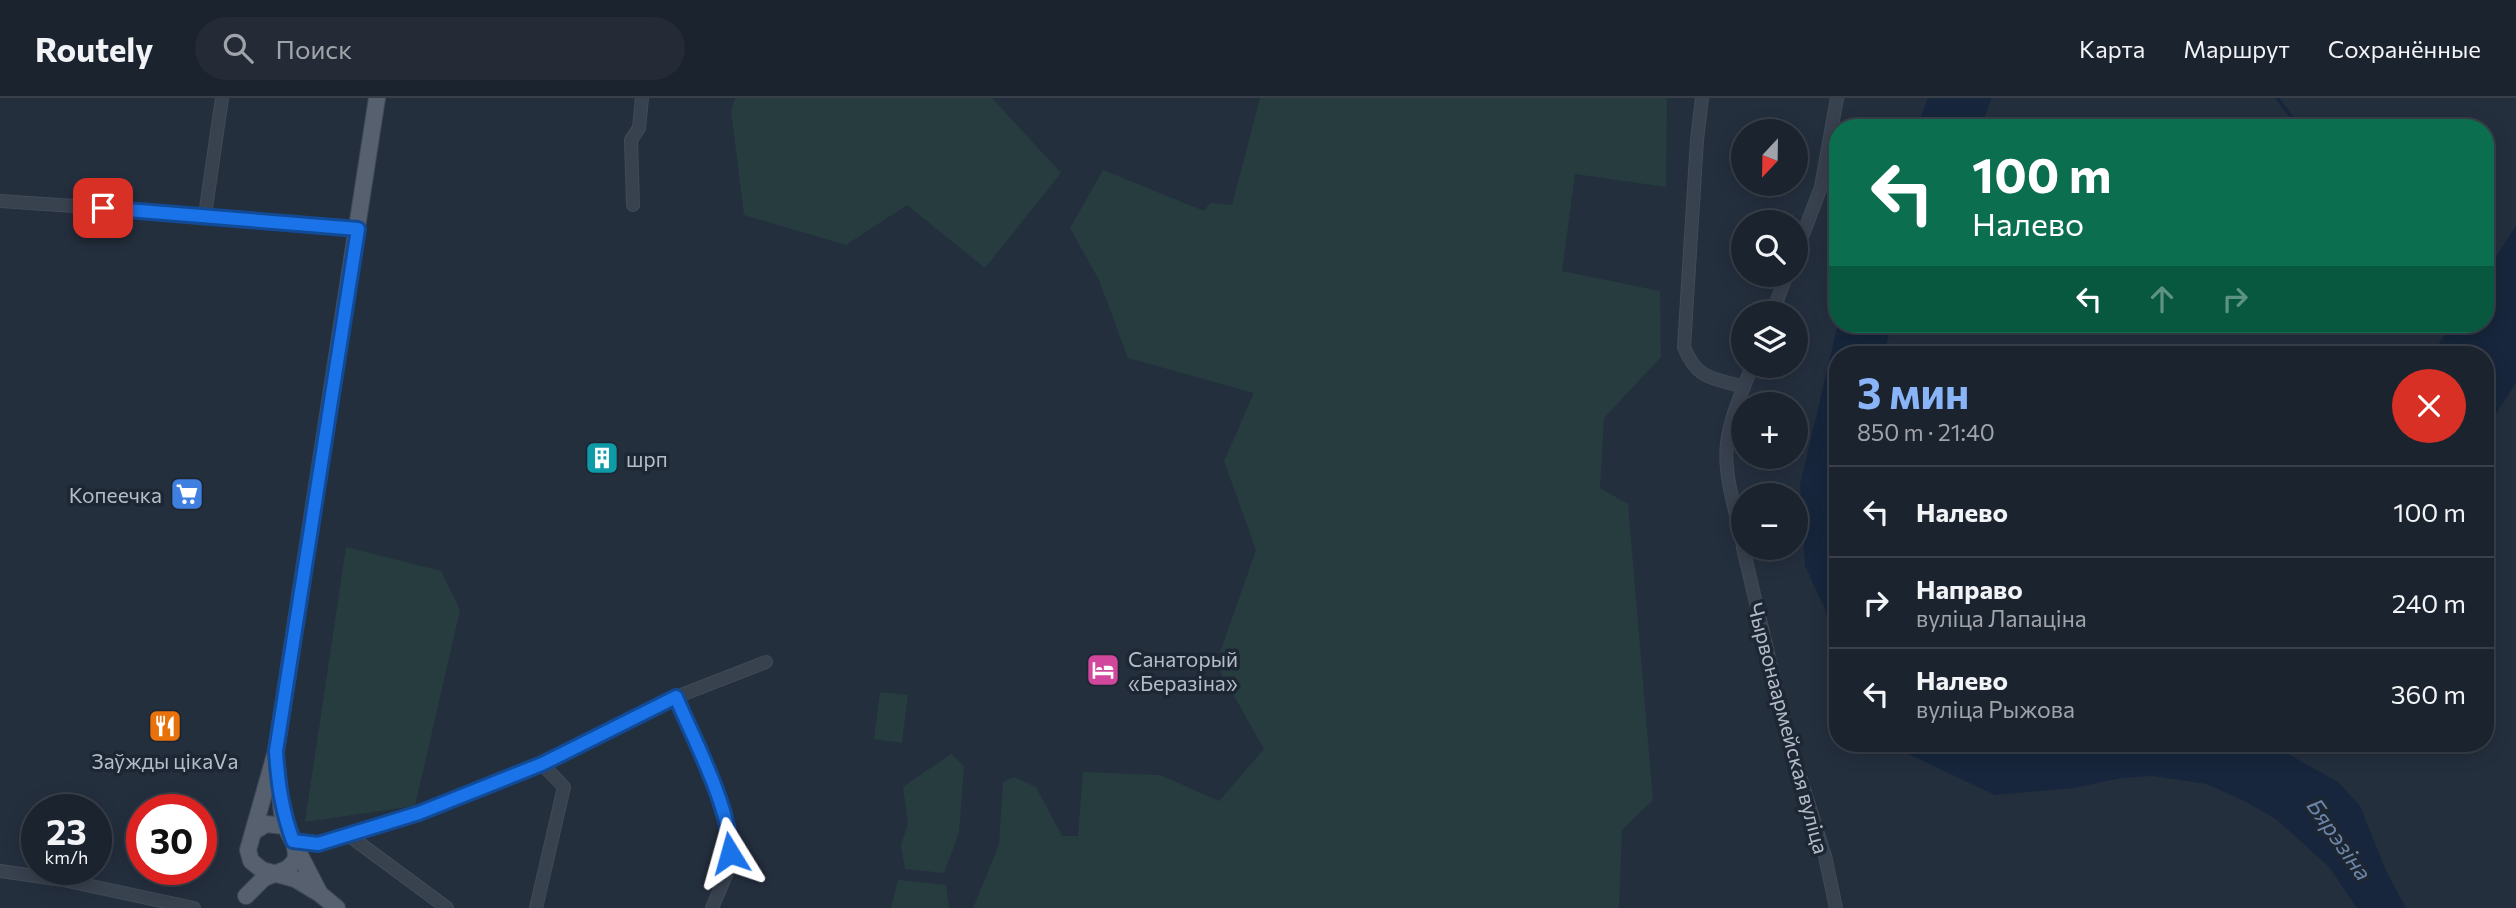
<!DOCTYPE html>
<html lang="ru">
<head>
<meta charset="utf-8">
<style>
	body { margin:0; font-family:Commissioner,sans-serif; background:#242b36; color:#f1f3f6; height:100vh; display:flex; flex-direction:column; font-size:26px; white-space:nowrap }
	* { box-sizing:border-box; margin:0 }
	p { font-size:23px; color:#a0a4aa }
	.icon { flex:none; width:38px; height:38px; fill:none; stroke:currentColor; stroke-width:2; stroke-linecap:round; stroke-linejoin:round }
	.map { position:relative; flex:1; overflow:hidden }
	.details { position:absolute; left:1829px; top:248px; width:665px; height:406px; display:flex; flex-direction:column; background:#1b232e; border-radius:28px; box-shadow:0 4px 18px #0003,0 0 0 2px #39404a }
	.details>* { flex:none }
	.hud { position:absolute; left:1829px; top:21px; width:665px; height:214px; border-radius:28px; box-shadow:0 4px 18px #0003,0 0 0 2px #39404a; background:#0b6e4f; color:#fff; overflow:hidden }
	.needle { width:46px; rotate:202deg }
	.fabs { position:absolute; left:1731px; top:21px; display:grid; gap:14px }
	.fabs a { display:grid; place-items:center; width:77px; height:77px; border-radius:50%; background:#1b232e; box-shadow:0 4px 18px #0003,0 0 0 2px #39404a; font-size:35px }
	.speed { position:absolute; left:21px; top:696px; display:flex; gap:14px; font-size:35px; font-weight:700; text-align:center }
	.speed>* { display:grid; place-content:center; width:91px; height:91px; border-radius:50%; background:#1b232e; box-shadow:0 4px 18px #0003,0 0 0 2px #39404a; line-height:1 }
	.speed small { font-size:18px; font-weight:400 }
	.speed .limit { border:10px solid #d22; background:#fff; color:#111 }
	.pin { position:absolute; display:grid; place-items:center; width:60px; height:60px; color:#fff; margin:-30px; border-radius:14px; box-shadow:0 4px 10px #0006 }
	.me { position:absolute; width:77px; margin:-38px; rotate:352deg; stroke-linejoin:round; filter:drop-shadow(0 0 5px #0008) }
	.turn { display:flex; align-items:center; gap:24px; height:147px; padding:0 28px; font-size:32px }
	.turn .icon { width:91px; height:91px; stroke-width:2.5 }
	.turn b { display:block; font-size:49px; line-height:60px }
	.lanes { display:flex; align-items:center; height:66px; padding:0 28px; background:#0003; justify-content:center; gap:35px; direction:ltr }
	.lanes .off { opacity:.35 }
	.round { display:grid; place-items:center; flex:none; width:74px; height:74px; border-radius:37px; background:#242b36 }
	.head { display:flex; align-items:center; justify-content:space-between; height:119px; padding:0 28px }
	h1 { font-size:42px; font-weight:700; line-height:52px; color:#8ab4f8 }
	ul { padding:0; list-style:none }
	li { display:flex; align-items:center; gap:21px; height:91px; padding:0 28px; border-top:2px solid #39404a }
	li div { flex:1 }
	li b { display:block; font-size:26px }
	li em { font-style:normal }
	header { display:flex; align-items:center; gap:42px; box-sizing:border-box; height:98px; padding:0 35px; background:#1b232e; border-bottom:2px solid #39404a }
	header strong { font-size:33px }
	nav { display:flex; gap:38px; margin-inline-start:auto; font-size:24px }
	.search { width:490px; height:63px; background:#242b36; display:flex; align-items:center; gap:18px; box-sizing:border-box; padding:0 24px; border-radius:38px; color:#a0a4aa; font-size:26px }
	.map>svg:first-child { display:block }
	.green { fill:#263c3f }
	.water { fill:#17263c }
	.lines { fill:none; stroke-linecap:round; stroke-linejoin:round }
	.stream { stroke:#17263c; stroke-width:3.5 }
	.minor-casing { stroke:#414a57; stroke-width:14 }
	.major-casing { stroke:#414a57; stroke-width:18 }
	.minor { stroke:#38414e; stroke-width:12 }
	.major { stroke:#56606e; stroke-width:16 }
	.route-casing { stroke:#114b97; stroke-width:18 }
	.route { stroke:#1a73e8; stroke-width:12 }
	.labels { text-anchor:middle; dominant-baseline:central; stroke-width:7; stroke-linejoin:round; paint-order:stroke }
	.poi-label { font-size:21px; fill:#b4bcc9; stroke:#1d2633; text-anchor:start }
	.street-label { font-size:21px; fill:#b4bcc9; stroke:#1d2633 }
	.water-label { font-size:23px; font-style:italic; fill:#6d86a8; stroke:#1d2633 }
</style>
</head>
<body>
<header>
<strong>Routely</strong>
<div class="search"><svg class="icon" aria-label="search" viewBox="0 0 24 24"><circle cx="10" cy="10" r="6"/><path d="M15 15l6 6"/></svg>Поиск</div>
<nav><a>Карта</a><a>Маршрут</a><a>Сохранённые</a></nav>
</header>
<div class="map">
<svg width="2516" height="810" viewBox="0 0 2516 810">
	<rect width="100%" height="100%" fill="#242f3e"/>
	<g class="green">
		<path d="M735,0h257l69,75 -76,95 -78,-63 -61,40 -102,-30 -13,-104z"/>
		<path d="M1260,0h407l-1,89 -91,-13 -13,97 98,20 1,66 -57,61 -4,70 28,16 25,296 -31,30 -3,78h-646l26,-63 4,-63 11,-5 22,10 26,49h16l5,-64 77,3 59,26 45,-52 -48,-85 40,-114 -32,-89 30,-68 -126,-35 -29,-78 -29,-52 33,-58 101,41 6,-8 22,2z"/>
		<path d="M346,449l95,24 19,39 -45,196 -110,16z"/>
		<path d="M880,594l28,3 -6,48 -28,-4z"/>
		<path d="M951,656l13,12 -5,67 -15,40 -39,-4 -4,-24 7,-22 -5,-36z"/>
		<path d="M898,782l48,5 3,23h-58z"/>
	</g>
	<g class="water">
		<path d="M1928,0h64l-12,30h-64z"/>
		<path d="M2516,128v157l-31,47v-75h-54l21,-31h33v-51z"/>
		<path d="M1838,226h54l-9,31h-45l-1,281 -32,-70 -5,-81z"/>
		<path d="M1887,646h383l68,38 22,24 27,67 19,35h-49l-28,-41 -53,-48 -32,-18 -37,-17 -55,-8 -31,2 -47,10 -79,7z"/>
	</g>
	<g class="lines">
		<path class="stream" d="M2277,0l23,30"/>
		<defs>
			<g id="minor">
				<path d="M1702,0l-5,42 -13,207c13,33 29,31 60,40"/>
				<path d="M0,103l205,14 153,14"/>
				<path d="M633,107l-2,-65 8,-12 3,-30"/>
				<path d="M205,117l17,-117"/>
				<path d="M1796,155l25,-66 16,-89"/>
				<path d="M1772,215l15,-38"/>
				<path d="M1743,448c-6,-31 -20,-72 -16,-102 3,-27 16,-54 25,-78"/>
				<path d="M1743,450l45,190 37,118 11,52"/>
				<path d="M676,599l46,110 9,31 -2,30 -17,40"/>
				<path d="M347,736l100,74"/>
				<path d="M294,743l25,3 100,-31 123,-49 134,-67 90,-35"/>
				<path d="M0,773l63,9 131,28"/>
				<path d="M536,810l28,-121 -22,-23"/>
			</g>
			<g id="major">
				<path d="M255,733l11,-7 19,2 35,68"/>
				<path d="M246,798l18,-18 23,-9 8,-8 1,-7 -2,-13 -12,-28 -5,-46"/>
				<path d="M337,810l-17,-14 -25,-15 -33,-9 -11,-9 -3,-11 28,-99 101,-653"/>
			</g>
		</defs>
		<use href="#minor" class="minor-casing"/>
		<use href="#major" class="major-casing"/>
		<use href="#minor" class="minor"/>
		<use href="#major" class="major"/>
	</g>
	<g class="lines">
		<defs>
			<path id="route" d="M103,110l255,21 -82,522c2,33 6,60 17,90l25,3 101,-31 123,-49 134,-67c17,41 56,114 54,156"/>
		</defs>
		<use href="#route" class="route-casing"/>
		<use href="#route" class="route"/>
	</g>
	<defs>
		<symbol id="building-square" viewBox="-11 -11 22 22"><rect x="-9" y="-9" width="18" height="18" rx="4" fill="#0f9aa8" stroke="#1d2633"/><path d="M-4-6H4V6H1V3H-1V6H-4ZM-2.5-4.3h1.7v1.8h-1.7ZM.8-4.3h1.7v1.8H.8ZM-2.5-1h1.7V.8h-1.7ZM.8-1h1.7V.8H.8Z" fill="#fff"/></symbol>
		<symbol id="supermarket-square" viewBox="-11 -11 22 22"><rect x="-9" y="-9" width="18" height="18" rx="4" fill="#3f7fe0" stroke="#1d2633"/><path d="M-6-5.5h2.5l.6 2H6L4.5 2H-2.5L-4.4-4H-6ZM-1.5 3.2a1.3 1.3 0 1 0 .1 0ZM3 3.2a1.3 1.3 0 1 0 .1 0Z" fill="#fff"/></symbol>
		<symbol id="hotel-square" viewBox="-11 -11 22 22"><rect x="-9" y="-9" width="18" height="18" rx="4" fill="#d1479c" stroke="#1d2633"/><path d="M-6-4.5h1.5V1H6V5H4.5V3h-9V5H-6ZM-4 0a1.8 1.8 0 1 1 3.6 0ZM.5 0V-2.5h3Q6-2.5 6 0Z" fill="#fff"/></symbol>
		<symbol id="restaurant-square" viewBox="-11 -11 22 22"><rect x="-9" y="-9" width="18" height="18" rx="4" fill="#e8710a" stroke="#1d2633"/><path d="M-5-6h1v4h1v-4h1v4h1v-4h1v5L-1.5 .5V6h-2V.5L-5-1ZM5-6V6H3V1.5H1.5Q1.5-4 5-6Z" fill="#fff"/></symbol>
	</defs>
	<g fill-rule="evenodd">
		<use href="#building-square" x="583" y="341" width="38" height="38"/>
		<use href="#supermarket-square" x="168" y="377" width="38" height="38"/>
		<use href="#hotel-square" x="1084" y="553" width="38" height="38"/>
		<use href="#restaurant-square" x="146" y="609" width="38" height="38"/>
	</g>
	<g class="labels">
		<g class="poi-label">
			<text x="626" y="360">шрп</text>
			<text x="162" y="396" text-anchor="end">Копеечка</text>
			<text x="1128" y="560">Санаторый<tspan x="1128" dy="24">«Беразіна»</tspan></text>
			<text x="165" y="662" text-anchor="middle">Заўжды цікаVа</text>
		</g>
		<g class="street-label">
			<text transform="translate(1789 630) rotate(75)">Чырвонаармейская вуліца</text>
		</g>
		<g class="water-label">
			<text transform="translate(2340 741) rotate(55)">Бярэзіна</text>
		</g>
	</g>
</svg>
<div class="fabs">
<a><svg class="needle" viewBox="-14 -14 28 28"><path d="M0-13l5 13h-10z" fill="#e53935"/><path d="M0 13l5-13h-10z" fill="#a0a4aa"/></svg></a>
<a><svg class="icon" aria-label="search" viewBox="0 0 24 24"><circle cx="10" cy="10" r="6"/><path d="M15 15l6 6"/></svg></a>
<a><svg class="icon" aria-label="layers" viewBox="0 0 24 24"><path d="M12 4l9 5-9 5-9-5zM3 14l9 5 9-5"/></svg></a>
<a>+</a>
<a>−</a>
</div>
<div class="speed"><div>23<small>km/h</small></div><div class="limit">30</div></div>
<div class="pin" style="left:103px;top:110px;background:#d93025"><svg class="icon" aria-label="arrive" viewBox="0 0 24 24"><path d="M6 21V4h12l-3 4 3 4H6"/></svg></div>
<svg class="me" style="left:730px;top:755px" viewBox="-20 -20 40 40"><path d="M0-17L14 15 0 8-14 15z" fill="#1a73e8" stroke="#fff" stroke-width="4"/></svg>
<div class="hud">
<div class="turn"><svg class="icon" aria-label="left" viewBox="0 0 24 24"><path d="M17 20v-9H6M10 6l-5 5 5 5"/></svg><div><b>100 m</b>Налево</div></div>
<div class="lanes"><svg class="icon" aria-label="left" viewBox="0 0 24 24"><path d="M17 20v-9H6M10 6l-5 5 5 5"/></svg><svg class="icon off" aria-label="ahead" viewBox="0 0 24 24"><path d="M12 20V5M6 11l6-6 6 6"/></svg><svg class="icon off" aria-label="right" viewBox="0 0 24 24"><path d="M7 20v-9h11M14 6l5 5-5 5"/></svg></div>
</div>
<section class="details">
<div class="head"><div><h1>3 мин</h1><p>850 m · 21:40</p></div><a class="round" style="background:#d93025;color:#fff"><svg class="icon" aria-label="close" viewBox="0 0 24 24"><path d="M6 6l12 12M18 6L6 18"/></svg></a></div>
<ul>
<li><svg class="icon" aria-label="left" viewBox="0 0 24 24"><path d="M17 20v-9H6M10 6l-5 5 5 5"/></svg><div><b>Налево</b></div><em>100 m</em></li>
<li><svg class="icon" aria-label="right" viewBox="0 0 24 24"><path d="M7 20v-9h11M14 6l5 5-5 5"/></svg><div><b>Направо</b><p>вуліца Лапаціна</p></div><em>240 m</em></li>
<li><svg class="icon" aria-label="left" viewBox="0 0 24 24"><path d="M17 20v-9H6M10 6l-5 5 5 5"/></svg><div><b>Налево</b><p>вуліца Рыжова</p></div><em>360 m</em></li>
</ul>
</section>
</div>
</body>
</html>
